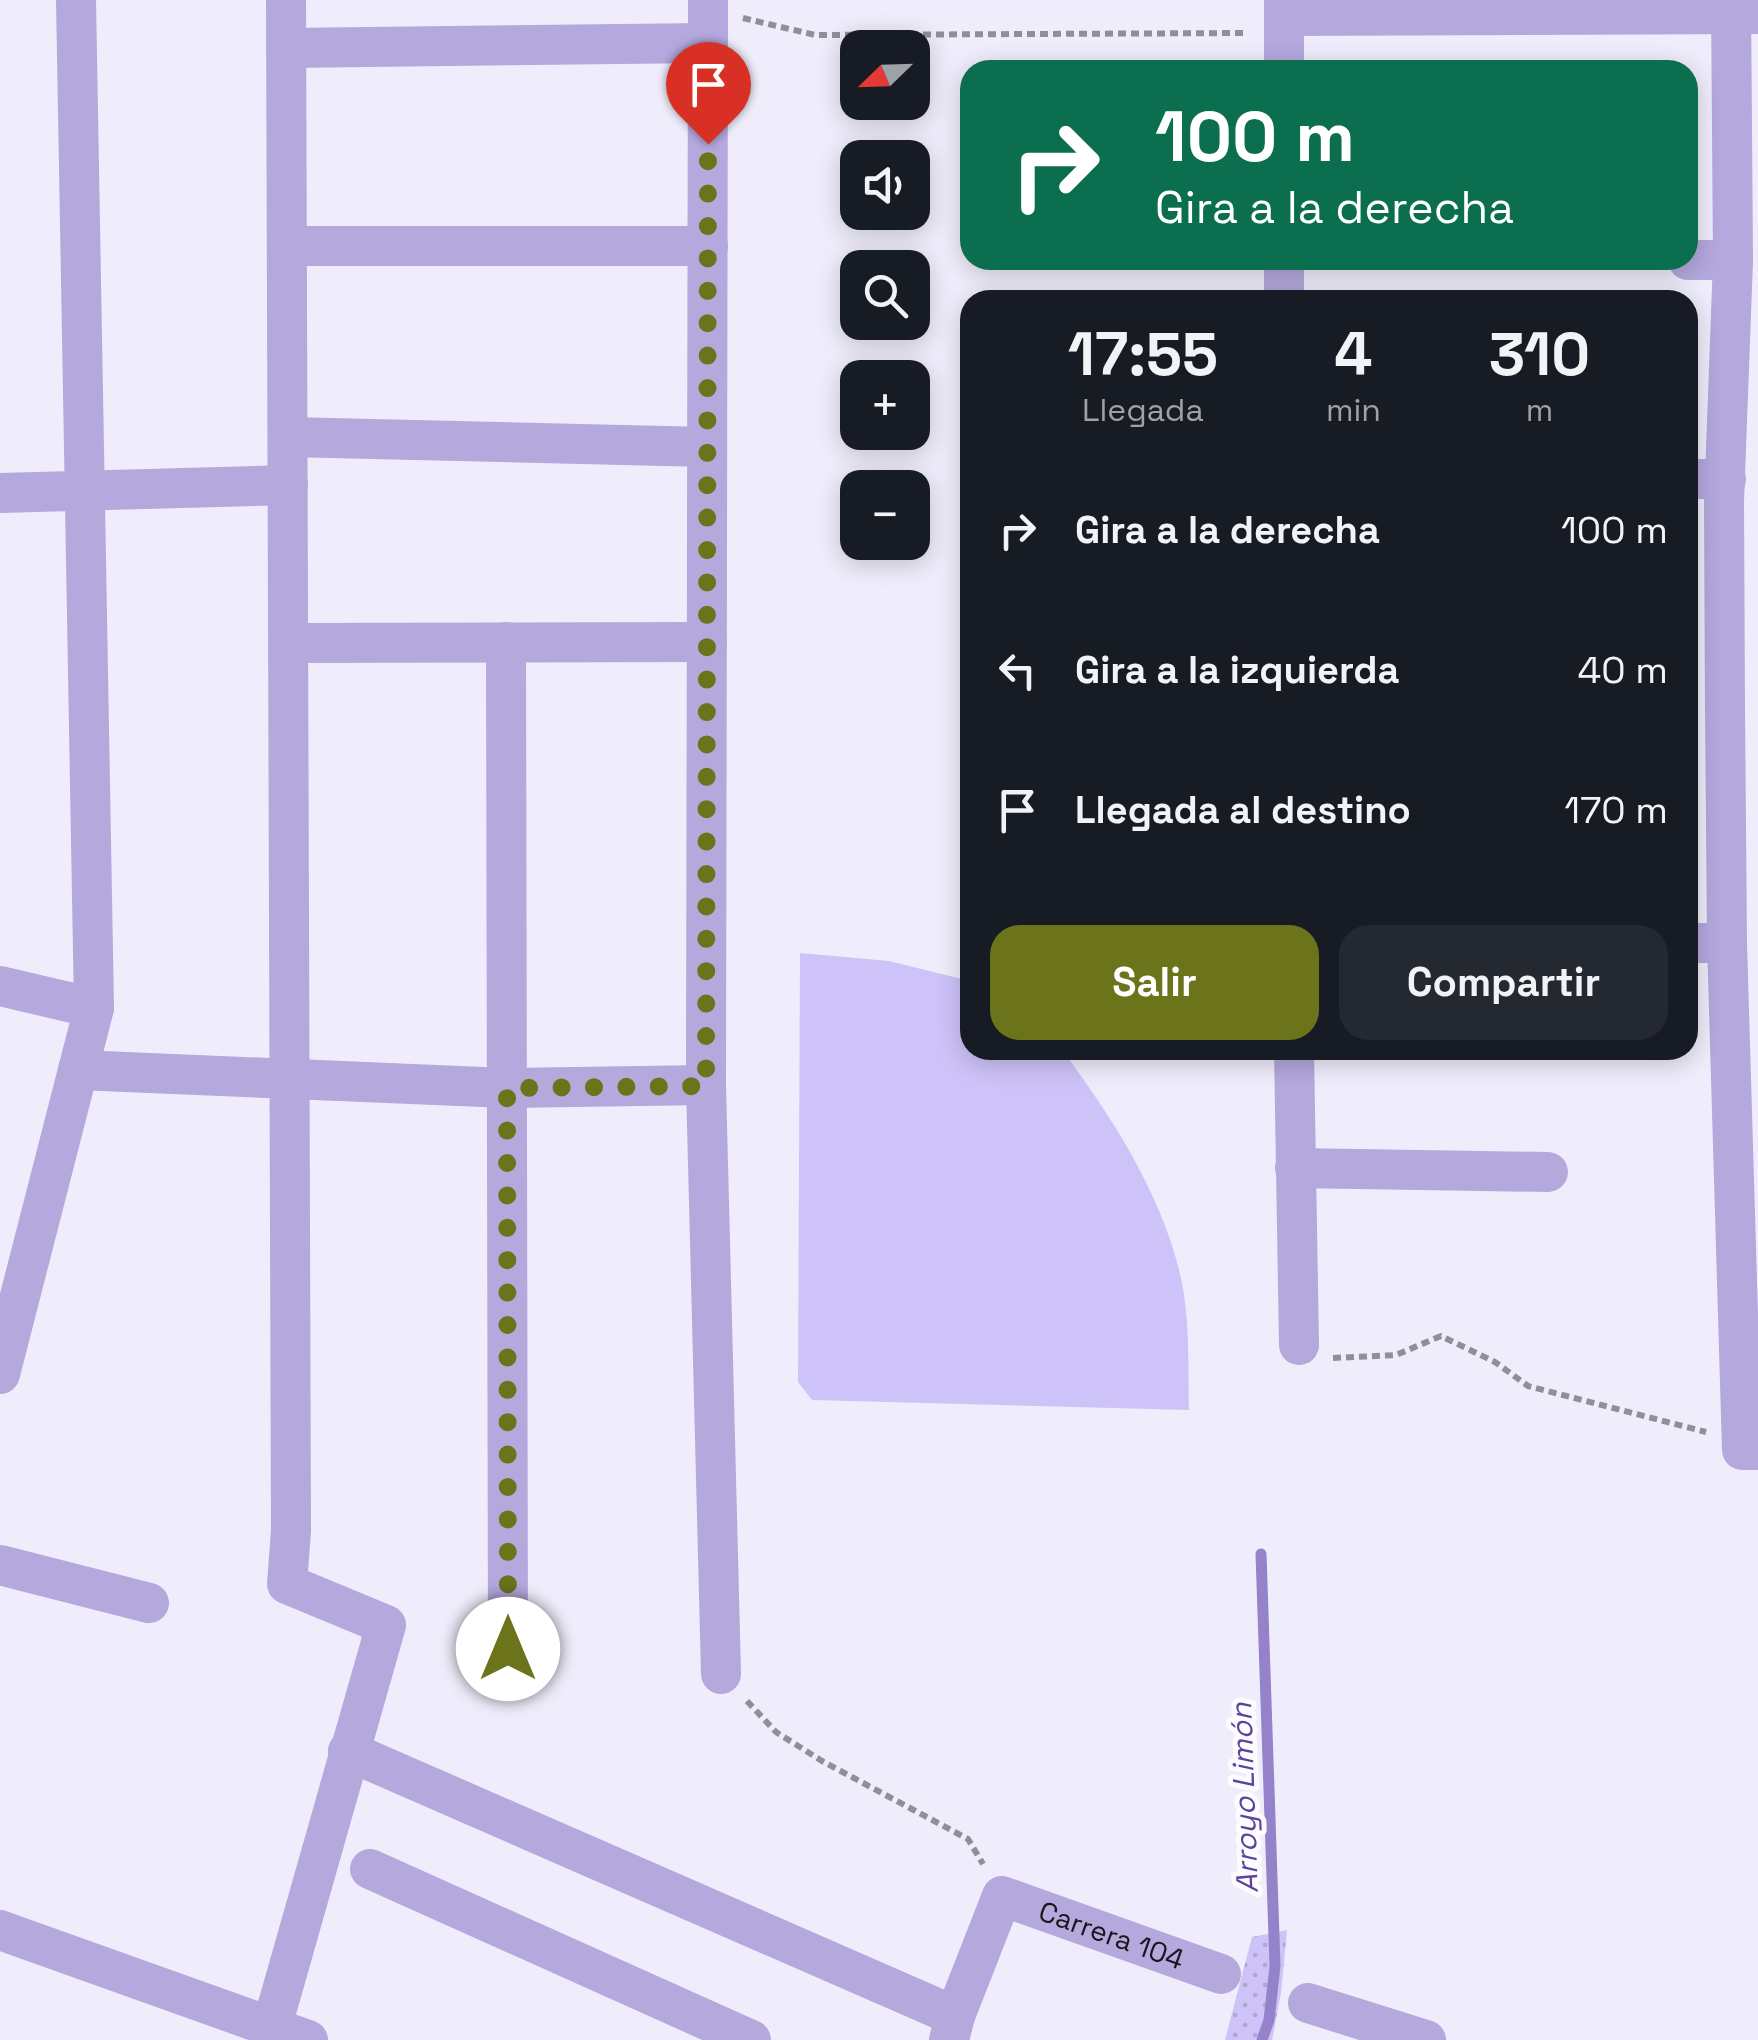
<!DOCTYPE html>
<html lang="es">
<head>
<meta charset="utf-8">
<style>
	body { margin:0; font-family:"Space Grotesk",sans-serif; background:#242831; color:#f1f3f6; height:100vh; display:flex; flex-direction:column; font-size:38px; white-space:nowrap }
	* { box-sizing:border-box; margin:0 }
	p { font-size:32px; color:#9ea1a6 }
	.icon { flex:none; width:55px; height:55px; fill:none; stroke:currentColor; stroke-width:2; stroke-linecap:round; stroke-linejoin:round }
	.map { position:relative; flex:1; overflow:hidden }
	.details { position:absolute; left:960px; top:290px; width:738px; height:770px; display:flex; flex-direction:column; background:#171b24; border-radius:30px; box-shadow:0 5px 25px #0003 }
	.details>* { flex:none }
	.guide { position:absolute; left:960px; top:60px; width:738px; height:210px; border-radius:30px; box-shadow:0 5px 25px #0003; background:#0b6e4f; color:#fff; overflow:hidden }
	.needle { width:65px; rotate:247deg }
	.tools { position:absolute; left:840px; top:30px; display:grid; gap:20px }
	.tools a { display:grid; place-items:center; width:90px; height:90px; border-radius:20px; background:#171b24; box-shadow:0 5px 25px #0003; font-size:50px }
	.pin { position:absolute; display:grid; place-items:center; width:85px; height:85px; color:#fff; margin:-102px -42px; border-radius:50% 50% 50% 0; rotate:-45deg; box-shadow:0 0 10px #0007 }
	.pin .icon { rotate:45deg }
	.me { position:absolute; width:110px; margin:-55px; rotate:0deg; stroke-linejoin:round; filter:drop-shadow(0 0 8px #0008) }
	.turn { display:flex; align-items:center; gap:35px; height:210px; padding:0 30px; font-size:45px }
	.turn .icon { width:130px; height:130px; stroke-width:2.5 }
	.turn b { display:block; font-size:70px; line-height:85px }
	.eta { display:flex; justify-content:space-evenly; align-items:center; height:170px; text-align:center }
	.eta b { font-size:60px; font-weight:700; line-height:70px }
	.primary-button { display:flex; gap:20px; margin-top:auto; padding:20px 30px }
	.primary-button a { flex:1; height:115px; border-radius:30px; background:#6b731b; color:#fff; font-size:40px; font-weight:700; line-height:115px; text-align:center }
	.primary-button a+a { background:#242831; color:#f1f3f6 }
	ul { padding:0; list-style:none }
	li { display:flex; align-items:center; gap:30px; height:140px; padding:0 30px }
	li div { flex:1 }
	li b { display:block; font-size:38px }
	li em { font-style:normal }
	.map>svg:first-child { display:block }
	.grass { fill:url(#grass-dots) }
	.park { fill:#cec3f9 }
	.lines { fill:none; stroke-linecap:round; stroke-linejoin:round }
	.stream { stroke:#9482cb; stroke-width:11 }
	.path { stroke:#908e98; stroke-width:6; stroke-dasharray:8 5; stroke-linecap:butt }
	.street { stroke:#b4a8dd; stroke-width:40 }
	.route { stroke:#6b731b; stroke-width:18; stroke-dasharray:0 32.4 }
	.labels { text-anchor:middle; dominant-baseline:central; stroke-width:10; stroke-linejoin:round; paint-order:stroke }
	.street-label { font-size:28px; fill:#18171c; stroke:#fcfcfe }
	.water-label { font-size:30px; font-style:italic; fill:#5d429a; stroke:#fcfcfe }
</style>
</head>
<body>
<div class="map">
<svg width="1758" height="2040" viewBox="0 0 1758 2040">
	<defs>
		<pattern id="grass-dots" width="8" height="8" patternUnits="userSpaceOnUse" patternTransform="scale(2.5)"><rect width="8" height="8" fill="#cec3f9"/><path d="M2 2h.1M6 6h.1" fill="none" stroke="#b0a7d5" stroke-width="1.8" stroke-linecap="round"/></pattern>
	</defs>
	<rect width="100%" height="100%" fill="#efedfb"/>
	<path class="grass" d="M1287,1930l-6,63 -9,47h-47l27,-103z"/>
	<path class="park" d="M800,953l89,8 81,20v69l93,1c50,68 99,143 118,227 9,41 7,89 8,132l-377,-10 -14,-18z"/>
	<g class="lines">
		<path class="stream" d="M1261,1554l14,412 -6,54 -7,20"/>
		<g class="path">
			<path d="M743,18l72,17 433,-2"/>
			<path d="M1333,1358l63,-3 45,-19 54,26 33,24 178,46"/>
			<path d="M747,1701l29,31 46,29 146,78 15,25"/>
		</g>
		<g class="street">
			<path d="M708,0l-2,1085 15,589"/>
			<path d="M1284,0v70"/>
			<path d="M1731,0l2,260 -9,242 1,207 2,234 15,507h16"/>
			<path d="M1284,16l474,-2"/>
			<path d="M286,48l422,-5"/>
			<path d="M287,246h421"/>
			<path d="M1284,260v40"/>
			<path d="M1688,260h45"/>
			<path d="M288,437l419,10"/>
			<path d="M1688,479h38"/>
			<path d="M0,493l288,-8"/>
			<path d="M506,642l2,1007"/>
			<path d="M289,643l418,-1"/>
			<path d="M1688,943h39"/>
			<path d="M0,986l94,22"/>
			<path d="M1294,1050l5,295"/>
			<path d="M78,1070l429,18 199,-3"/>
			<path d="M1295,1168l253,4"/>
			<path d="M0,1374l94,-366 -18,-1008"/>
			<path d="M0,1565l149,38"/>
			<path d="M348,1751l607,265"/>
			<path d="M370,1869l381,171"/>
			<path d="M0,1930l308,110"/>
			<path d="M1308,2003l118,37"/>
			<path d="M268,2040l118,-415 -99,-41 4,-53 -5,-1531"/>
			<path id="s1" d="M949,2040l6,-24 47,-120 219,78"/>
		</g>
	</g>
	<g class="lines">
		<path class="route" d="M508,1649l-1,-561 199,-2 2,-942"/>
	</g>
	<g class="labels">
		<g class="street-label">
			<text stroke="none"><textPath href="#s1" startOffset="270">Carrera 104</textPath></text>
		</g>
		<g class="water-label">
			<text transform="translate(1244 1798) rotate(-92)">Arroyo Limón</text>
		</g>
	</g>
</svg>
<div class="tools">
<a><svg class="needle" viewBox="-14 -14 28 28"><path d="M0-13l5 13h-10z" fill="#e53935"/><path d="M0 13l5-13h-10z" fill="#9ea1a6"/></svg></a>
<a><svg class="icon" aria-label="sound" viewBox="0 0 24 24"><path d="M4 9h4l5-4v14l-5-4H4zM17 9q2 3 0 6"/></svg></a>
<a><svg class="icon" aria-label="search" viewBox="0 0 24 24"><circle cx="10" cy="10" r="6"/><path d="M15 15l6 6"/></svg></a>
<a>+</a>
<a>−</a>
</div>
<div class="pin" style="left:708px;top:144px;background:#d93025"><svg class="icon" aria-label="arrive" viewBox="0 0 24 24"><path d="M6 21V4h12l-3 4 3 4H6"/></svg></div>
<svg class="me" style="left:508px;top:1649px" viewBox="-20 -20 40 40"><circle r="19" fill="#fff"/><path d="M0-13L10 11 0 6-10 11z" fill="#6b731b"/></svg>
<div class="guide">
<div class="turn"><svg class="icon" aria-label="right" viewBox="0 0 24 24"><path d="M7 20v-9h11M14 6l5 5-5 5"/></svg><div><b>100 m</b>Gira a la derecha</div></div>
</div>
<section class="details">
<div class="eta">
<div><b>17:55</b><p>Llegada</p></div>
<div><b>4</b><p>min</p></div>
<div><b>310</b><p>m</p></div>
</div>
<ul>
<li><svg class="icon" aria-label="right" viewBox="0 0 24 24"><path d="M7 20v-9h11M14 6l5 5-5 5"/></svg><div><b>Gira a la derecha</b></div><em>100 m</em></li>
<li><svg class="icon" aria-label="left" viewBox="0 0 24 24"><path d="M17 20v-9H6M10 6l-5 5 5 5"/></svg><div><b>Gira a la izquierda</b></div><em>40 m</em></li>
<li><svg class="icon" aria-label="arrive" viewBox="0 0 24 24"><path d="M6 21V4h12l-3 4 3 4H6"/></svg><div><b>Llegada al destino</b></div><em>170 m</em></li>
</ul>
<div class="primary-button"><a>Salir</a><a>Compartir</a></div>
</section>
</div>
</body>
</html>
